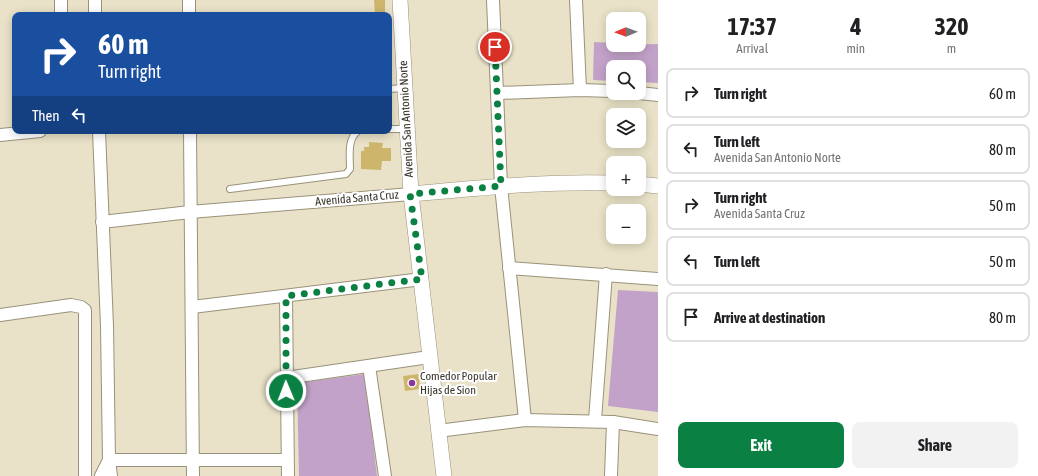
<!DOCTYPE html>
<html lang="en">
<head>
<meta charset="utf-8">
<style>
	body { margin:0; font-family:"Asap Condensed",sans-serif; background:#f2f2f2; color:#202124; height:100vh; display:flex; flex-direction:column; font-size:15px; white-space:nowrap }
	* { box-sizing:border-box; margin:0 }
	p { font-size:13px; color:#757577 }
	.icon { flex:none; width:22px; height:22px; fill:none; stroke:currentColor; stroke-width:2; stroke-linecap:round; stroke-linejoin:round }
	.map { position:relative; flex:1; overflow:hidden }
	.sheet { display:flex; flex-direction:column; background:#fff; width:380px }
	.sheet>* { flex:none }
	.hud { position:absolute; left:12px; top:12px; width:380px; height:122px; border-radius:8px; box-shadow:0 2px 10px #0003; background:#1a4fa0; color:#fff; overflow:hidden }
	.needle { width:26px; rotate:269deg }
	.buttons { position:absolute; left:606px; top:12px; display:grid; gap:8px }
	.buttons a { display:grid; place-items:center; width:40px; height:40px; border-radius:8px; background:#fff; box-shadow:0 2px 10px #0003; font-size:20px }
	.pin { position:absolute; display:grid; place-items:center; width:34px; height:34px; color:#fff; margin:-17px; border:2px solid #fff; border-radius:50%; box-shadow:0 1px 4px #0007 }
	.me { position:absolute; width:44px; margin:-22px; rotate:359deg; stroke-linejoin:round; filter:drop-shadow(0 0 3px #0008) }
	.turn { display:flex; align-items:center; gap:14px; height:84px; padding:0 20px; font-size:18px }
	.turn .icon { width:52px; height:52px; stroke-width:2.5 }
	.turn b { display:block; font-size:28px; line-height:34px }
	.then { display:flex; align-items:center; height:38px; padding:0 20px; background:#0003; gap:8px; font-size:15px }
	.eta { display:flex; justify-content:space-evenly; align-items:center; height:68px; text-align:center }
	.eta b { font-size:24px; font-weight:700; line-height:28px }
	.cta { display:flex; gap:8px; margin-top:auto; padding:8px 20px }
	.cta a { flex:1; height:46px; border-radius:8px; background:#0b8043; color:#fff; font-size:16px; font-weight:700; line-height:46px; text-align:center }
	.cta a+a { background:#f2f2f2; color:#202124 }
	ul { padding:0; list-style:none }
	li { display:flex; align-items:center; gap:12px; height:50px; margin:0 8px 6px; padding:0 12px; border:2px solid #e0e0e0; border-radius:8px }
	li div { flex:1 }
	li b { display:block; font-size:15px }
	li em { font-style:normal }
	main { display:flex; flex:1; min-height:0 }
	.map>svg:first-child { display:block }
	.green { fill:#c3a2c9 }
	.building { fill:#cdb66c }
	.lines { fill:none; stroke-linecap:round; stroke-linejoin:round }
	.service-casing { stroke:#99927a; stroke-width:8 }
	.minor-casing { stroke:#99927a; stroke-width:14 }
	.tertiary-casing { stroke:#99927a; stroke-width:16 }
	.service { stroke:#fff; stroke-width:6 }
	.minor { stroke:#fff; stroke-width:12 }
	.tertiary { stroke:#fff; stroke-width:15 }
	.route { stroke:#0b8043; stroke-width:7; stroke-dasharray:0 12.6 }
	.poi-dot { fill:#8d339e; stroke:#fff; stroke-width:1.5 }
	.labels { text-anchor:middle; dominant-baseline:central; stroke-width:4; stroke-linejoin:round; paint-order:stroke }
	.street-label { font-size:12px; fill:#39362c; stroke:#fff }
	.poi-label { font-size:12px; fill:#39362c; stroke:#fff; text-anchor:start }
</style>
</head>
<body>
<main>
<div class="map">
<svg width="658" height="476" viewBox="0 0 658 476">
	<rect width="100%" height="100%" fill="#e9e2c8"/>
	<g class="green">
		<path d="M594,42l19,1v2l45,-1v39l-19,-1v-15h-26v14l-20,-1z"/>
		<path d="M618,290l40,2v120l-50,-6z"/>
		<path d="M365,374l12,102h-78l-2,-93z"/>
	</g>
	<g class="building">
		<path d="M374,0h11v15h-10z"/>
		<path d="M369,142l14,1 -1,5h9v13h-9l-1,9 -20,-1v-18h3v-4h5z"/>
		<path d="M419,374l1,15 -15,2 -2,-15z"/>
	</g>
	<g class="lines">
		<defs>
			<g id="service">
				<path d="M389,89l15,-1"/>
				<path d="M389,129h18"/>
				<path d="M230,189l116,-15 4,-5c0,-13 -3,-30 8,-38"/>
			</g>
			<g id="minor">
				<path d="M61,0v15"/>
				<path d="M95,0v15"/>
				<path d="M189,0v15"/>
				<path d="M493,0l8,186 24,234"/>
				<path d="M576,0l4,90"/>
				<path d="M498,93l82,-3 33,1"/>
				<path d="M639,93l19,2"/>
				<path d="M99,131l8,195 2,134 2,16"/>
				<path d="M190,131l3,345"/>
				<path d="M0,135l40,-4"/>
				<path d="M102,222l88,-10 221,-18"/>
				<path d="M509,268l149,11"/>
				<path d="M286,296l2,180"/>
				<path d="M192,307l230,-28"/>
				<path d="M0,315l71,-10 10,2 4,3v166"/>
				<path d="M369,366l16,110"/>
				<path d="M286,378l143,-21"/>
				<path d="M595,420l11,-146"/>
				<path d="M438,431l87,-11 88,2 45,7"/>
				<path d="M101,476l8,-16h178"/>
				<path d="M611,476l2,-54"/>
			</g>
			<g id="tertiary">
				<path d="M400,0l11,194 33,282"/>
				<path d="M639,184l19,2"/>
				<path d="M411,194c67,-6 134,-13 202,-11"/>
			</g>
		</defs>
		<use href="#service" class="service-casing"/>
		<use href="#minor" class="minor-casing"/>
		<use href="#tertiary" class="tertiary-casing"/>
		<use href="#service" class="service"/>
		<use href="#minor" class="minor"/>
		<use href="#tertiary" class="tertiary"/>
	</g>
	<g class="lines">
		<path class="route" d="M286,391v-95l136,-17 -12,-85 91,-8 -6,-139"/>
	</g>
	<circle class="poi-dot" cx="412" cy="383" r="4"/>
	<g class="labels">
		<g class="street-label">
			<text transform="translate(406 119) rotate(-93)">Avenida San Antonio Norte</text>
			<text transform="translate(357 198) rotate(-5)">Avenida Santa Cruz</text>
		</g>
		<g class="poi-label">
			<text x="420" y="376">Comedor Popular<tspan x="420" dy="14">Hijas de Sion</tspan></text>
		</g>
	</g>
</svg>
<div class="buttons">
<a><svg class="needle" viewBox="-14 -14 28 28"><path d="M0-13l5 13h-10z" fill="#e53935"/><path d="M0 13l5-13h-10z" fill="#757577"/></svg></a>
<a><svg class="icon" aria-label="search" viewBox="0 0 24 24"><circle cx="10" cy="10" r="6"/><path d="M15 15l6 6"/></svg></a>
<a><svg class="icon" aria-label="layers" viewBox="0 0 24 24"><path d="M12 4l9 5-9 5-9-5zM3 14l9 5 9-5"/></svg></a>
<a>+</a>
<a>−</a>
</div>
<div class="pin" style="left:495px;top:47px;background:#d93025"><svg class="icon" aria-label="arrive" viewBox="0 0 24 24"><path d="M6 21V4h12l-3 4 3 4H6"/></svg></div>
<svg class="me" style="left:286px;top:391px" viewBox="-20 -20 40 40"><circle r="17" fill="#0b8043" stroke="#fff" stroke-width="3"/><path d="M0-11L8 9 0 5-8 9z" fill="#fff"/></svg>
<div class="hud">
<div class="turn"><svg class="icon" aria-label="right" viewBox="0 0 24 24"><path d="M7 20v-9h11M14 6l5 5-5 5"/></svg><div><b>60 m</b>Turn right</div></div>
<div class="then">Then<svg class="icon" aria-label="left" viewBox="0 0 24 24"><path d="M17 20v-9H6M10 6l-5 5 5 5"/></svg></div>
</div>
</div>
<section class="sheet">
<div class="eta">
<div><b>17:37</b><p>Arrival</p></div>
<div><b>4</b><p>min</p></div>
<div><b>320</b><p>m</p></div>
</div>
<ul>
<li><svg class="icon" aria-label="right" viewBox="0 0 24 24"><path d="M7 20v-9h11M14 6l5 5-5 5"/></svg><div><b>Turn right</b></div><em>60 m</em></li>
<li><svg class="icon" aria-label="left" viewBox="0 0 24 24"><path d="M17 20v-9H6M10 6l-5 5 5 5"/></svg><div><b>Turn left</b><p>Avenida San Antonio Norte</p></div><em>80 m</em></li>
<li><svg class="icon" aria-label="right" viewBox="0 0 24 24"><path d="M7 20v-9h11M14 6l5 5-5 5"/></svg><div><b>Turn right</b><p>Avenida Santa Cruz</p></div><em>50 m</em></li>
<li><svg class="icon" aria-label="left" viewBox="0 0 24 24"><path d="M17 20v-9H6M10 6l-5 5 5 5"/></svg><div><b>Turn left</b></div><em>50 m</em></li>
<li><svg class="icon" aria-label="arrive" viewBox="0 0 24 24"><path d="M6 21V4h12l-3 4 3 4H6"/></svg><div><b>Arrive at destination</b></div><em>80 m</em></li>
</ul>
<div class="cta"><a>Exit</a><a>Share</a></div>
</section>
</main>
</body>
</html>
